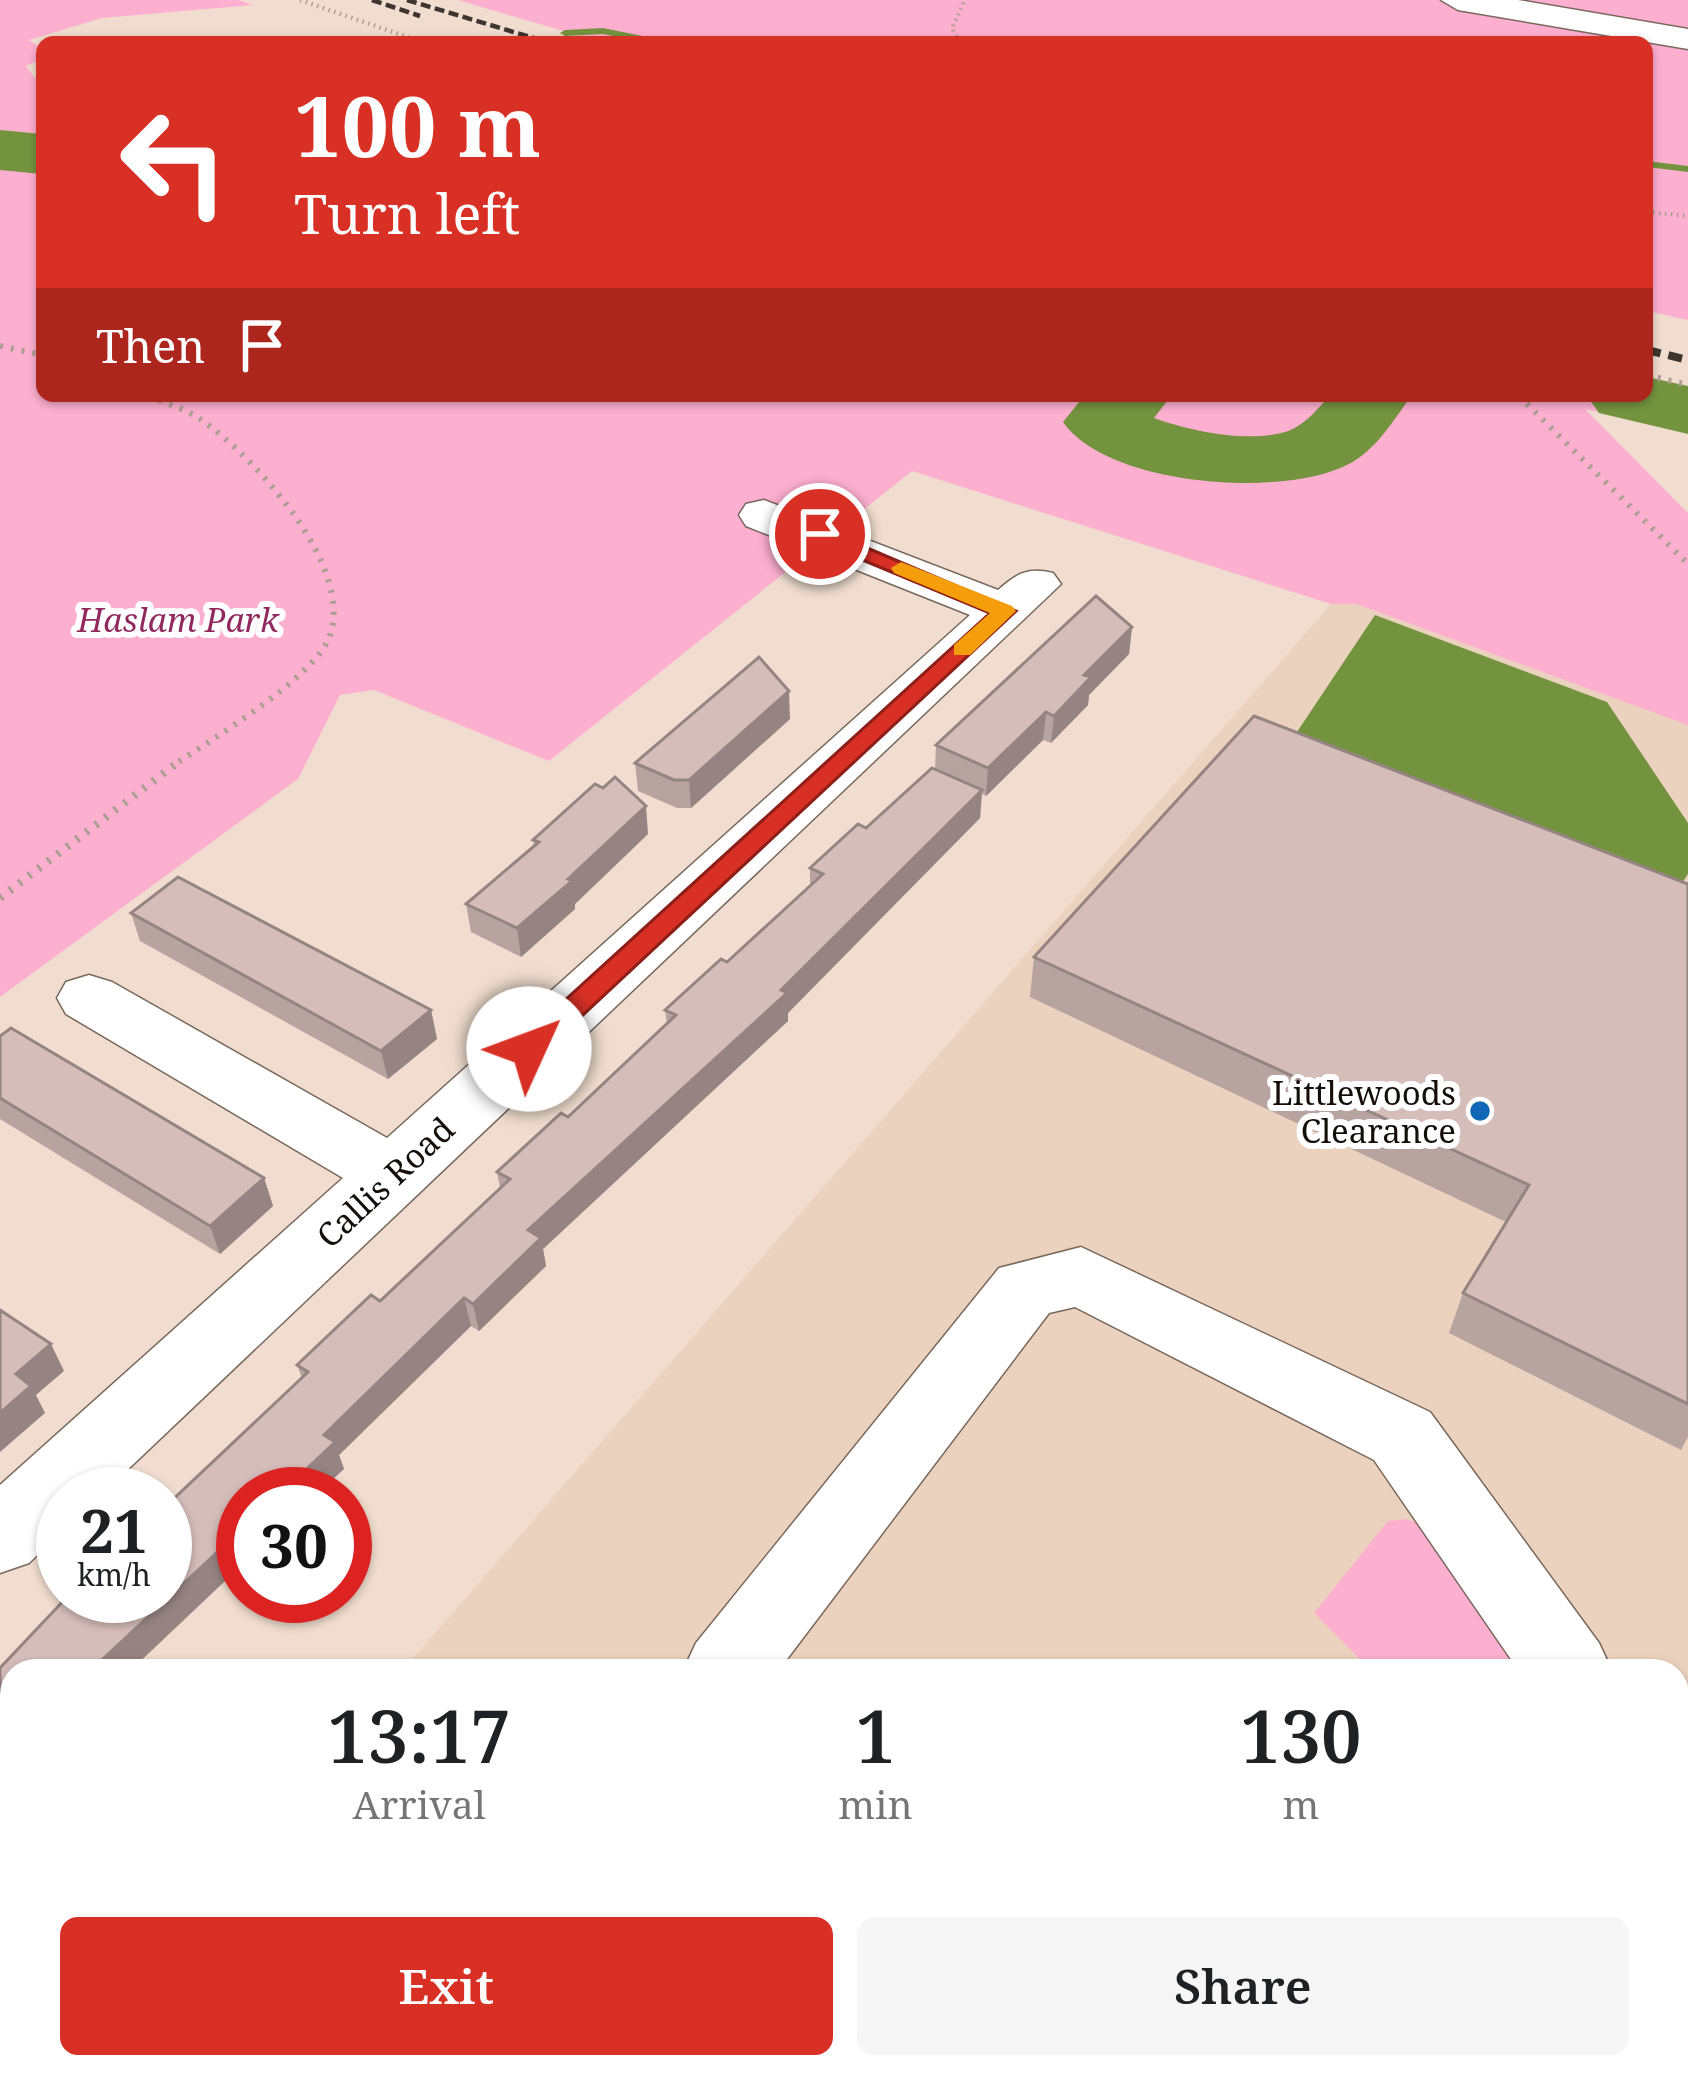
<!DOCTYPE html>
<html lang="en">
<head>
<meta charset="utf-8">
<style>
	body { margin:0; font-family:"Noto Serif",serif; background:#f6f6f6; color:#202124; height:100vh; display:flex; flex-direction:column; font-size:45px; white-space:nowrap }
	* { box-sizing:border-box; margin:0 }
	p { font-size:39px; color:#757577 }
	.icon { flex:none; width:66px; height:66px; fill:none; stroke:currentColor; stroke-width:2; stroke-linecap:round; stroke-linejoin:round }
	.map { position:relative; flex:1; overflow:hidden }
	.drawer { position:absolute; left:0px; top:1659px; width:1689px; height:420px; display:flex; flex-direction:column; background:#fff; border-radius:36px 36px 0 0; box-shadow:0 3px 9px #0004 }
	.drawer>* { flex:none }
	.top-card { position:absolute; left:36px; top:36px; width:1617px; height:366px; border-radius:18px; box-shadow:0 3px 9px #0004; background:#d93025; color:#fff; overflow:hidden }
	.speed { position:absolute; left:36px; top:1467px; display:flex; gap:24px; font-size:60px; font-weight:700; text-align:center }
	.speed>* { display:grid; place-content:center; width:156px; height:156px; border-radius:50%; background:#fff; box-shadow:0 3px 9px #0004; line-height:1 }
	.speed small { font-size:30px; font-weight:400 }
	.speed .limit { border:18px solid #d22; background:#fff; color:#111 }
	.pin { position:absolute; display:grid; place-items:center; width:102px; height:102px; color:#fff; margin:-51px; border:6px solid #fff; border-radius:50%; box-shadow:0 3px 12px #0007 }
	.me { position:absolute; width:132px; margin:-66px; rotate:47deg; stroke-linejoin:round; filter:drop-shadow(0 0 9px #0008) }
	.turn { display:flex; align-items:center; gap:42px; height:252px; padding:0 60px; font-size:54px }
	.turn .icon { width:156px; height:156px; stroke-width:2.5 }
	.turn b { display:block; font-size:84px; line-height:102px }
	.then { display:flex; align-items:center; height:114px; padding:0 60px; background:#0003; gap:24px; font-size:45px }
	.eta { display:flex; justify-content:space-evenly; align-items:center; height:204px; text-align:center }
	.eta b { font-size:72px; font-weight:600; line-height:84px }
	.action { display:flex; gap:24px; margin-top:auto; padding:24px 60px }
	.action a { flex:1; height:138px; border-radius:18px; background:#d93025; color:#fff; font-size:48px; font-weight:600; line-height:138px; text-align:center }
	.action a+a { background:#f6f6f6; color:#202124 }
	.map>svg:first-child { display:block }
	.built { fill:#ebd2be }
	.green { fill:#fdafd0 }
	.water { fill:#74933f }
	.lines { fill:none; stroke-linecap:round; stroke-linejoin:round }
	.stream { fill:#74933f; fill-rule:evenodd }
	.river { fill:#74933f; fill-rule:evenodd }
	.minor-casing { stroke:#79685c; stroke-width:3 }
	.path-far2 { stroke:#ae9f94; stroke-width:4.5; stroke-dasharray:1.5 4.5; stroke-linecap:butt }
	.path-far1 { stroke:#ae9f94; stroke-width:6; stroke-dasharray:3 8; stroke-linecap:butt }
	.path { stroke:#ae9f94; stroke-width:8; stroke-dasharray:3 9; stroke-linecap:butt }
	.minor { fill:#fff; fill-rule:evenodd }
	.rail-far1 { stroke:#3d352e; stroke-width:4.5; stroke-dasharray:10 4.5; stroke-linecap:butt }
	.rail { stroke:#3d352e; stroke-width:8; stroke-dasharray:14 8; stroke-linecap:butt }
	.wall { fill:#b7a3a0 }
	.shaded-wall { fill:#958482 }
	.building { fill:#d5bdba; stroke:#958482; stroke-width:3 }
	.route { fill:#d93025; stroke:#8d1f18; stroke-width:3 }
	.slow { fill:#f59e0b }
	.poi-dot { fill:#1067b5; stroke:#fff; stroke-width:4.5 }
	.labels { text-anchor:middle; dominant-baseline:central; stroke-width:12; stroke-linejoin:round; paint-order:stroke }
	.park-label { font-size:33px; font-style:italic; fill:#91295f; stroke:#fff }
	.poi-label { font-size:33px; fill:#140e09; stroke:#fff; text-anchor:end }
	.street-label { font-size:33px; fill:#140e09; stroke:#fff }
</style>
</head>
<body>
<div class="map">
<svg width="1688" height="2079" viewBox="0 0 1688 2079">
	<rect width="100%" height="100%" fill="#f0ddcf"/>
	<path class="built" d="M1331,604h25l332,121v1354h-658l-62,-12h709v-396h-1275z"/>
	<g class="green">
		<path d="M0,0h239l14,5 -151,13 -73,22 13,9v10l-16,7 16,22v308h1605v-5l41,9v31l-103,-22 103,104v212l-332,-121h-25l-419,-133 -363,290 -175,-71 -34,5 -42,84 -298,218z"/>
		<path d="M458,0h1230v320l-41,-9v-269h-1047z"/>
		<path d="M1407,1519l17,8 95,144h-147l-58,-58 74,-92z"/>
		<path d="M619,2067h349l62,12h-191l-21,-7 -8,7h-194z"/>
	</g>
	<path class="water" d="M1375,615l232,87 81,121v51l-18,27 -379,-160z"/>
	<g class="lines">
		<g class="stream">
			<path d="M603,28l54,11 5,3h-19l-40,-8 -38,2 -5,-3 5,-3z"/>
			<path d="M1647,161l41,5v6l-41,-5z"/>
		</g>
		<g class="river">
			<path d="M0,130l42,4v40l-42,-4z"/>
			<path d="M1647,377l41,9v48l-89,-21 -12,-17h60z"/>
			<path d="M1084,396h87l-17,22c36,13 93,25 131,14 18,-5 33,-23 44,-36h82c-17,24 -35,54 -62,68 -66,35 -242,22 -286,-42z"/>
		</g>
		<defs>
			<g id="minor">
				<path d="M1441,0h77l170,29v20l-230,-39z"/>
				<path d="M764,500l234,90c19,-17 30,-23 55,-17l8,11 -959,910h-39v36l-34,33 -29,10v-88l343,-307 -277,-164 -9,-16 9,-16 23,-7 23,7 275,156 583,-523 -224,-89 -7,-11 7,-11z"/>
				<path d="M1081,1247l349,165 169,231 13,28h-93l-145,-211 -299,-153 -26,6 -271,358h-95l13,-28 303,-375z"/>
				<path d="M1677,1778l11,5v100l-11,-4z"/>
				<path d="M0,1915l12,3v96l-12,-5z"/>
				<path d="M1677,2024l11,1v54h-106l-5,-12h100z"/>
				<path d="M516,2067h98l-4,12h-98z"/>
			</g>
		</defs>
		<use href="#minor" class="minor-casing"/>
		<g class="path-far2">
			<path d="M300,0l122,42"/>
			<path d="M959,42l-7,-14 13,-28"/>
			<path d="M1647,212l41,4"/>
		</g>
		<g class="path-far1">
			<path d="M0,346l42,9"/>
			<path d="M1647,375l41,10"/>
			<path d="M149,396c16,7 36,13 51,23 54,37 157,150 129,219 -16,40 -119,103 -157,128"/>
			<path d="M1519,396l169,168"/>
		</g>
		<path class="path" d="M0,898l177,-135"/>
		<use href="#minor" class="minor"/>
		<g class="rail-far1">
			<path d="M372,0l48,16"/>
			<path d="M407,0l140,42"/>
		</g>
		<path class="rail" d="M1647,350l41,10"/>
	</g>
	<g class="wall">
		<path d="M1132,627l-3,27 -40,41 -1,10 -37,38 -8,-3 -57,56 -4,-2 -2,24 -192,195v8l-245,228 3,17 -67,65 -8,-5 -132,129 5,14 -332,202v176l-12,13v-192l302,-290 -5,-13 83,-64 120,-113 -3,-16 71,-55 99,-93 -2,-14 62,-48 83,-75v-19l56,-40 69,-58 1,-25z"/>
		<path d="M790,719l-99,89h-14l-39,-17 -3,-28z"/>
		<path d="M648,834l-73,70v5l-54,48 -50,-25 -5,-28 68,-58 -1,-6z"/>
		<path d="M1688,884v553l-7,13 -232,-117 14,-40 43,-71 -476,-225 4,-40z"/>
		<path d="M131,913l300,97 6,29 -49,40 -248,-138z"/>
		<path d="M0,1036l264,142 9,28 -53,48 -220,-135z"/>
	</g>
	<g class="shaded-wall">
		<path d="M1132,627l-3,27 -40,41 -1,10 -37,38 3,-27 30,-41z"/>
		<path d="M789,691l1,28 -99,89 -2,-28z"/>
		<path d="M1046,712l-3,28 -57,56 2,-28z"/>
		<path d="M982,790l-2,28 -192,195v8l-245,228 3,17 -67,65 -6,-27 55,-74 253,-240z"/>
		<path d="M646,806l2,28 -73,70v5l-54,48 -4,-29z"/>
		<path d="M431,1010l6,29 -49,40 -7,-28z"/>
		<path d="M264,1178l9,28 -53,48 -10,-28z"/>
		<path d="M464,1298l7,28 -132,129 5,14 -27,25h-37l44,-59z"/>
		<path d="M51,1344l13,27 -28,24 9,18 -45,39v-39l16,-39z"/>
		<path d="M243,1528v36l-113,107h-40z"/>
		<path d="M12,1805v42l-11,13 -1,-41z"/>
	</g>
	<g class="building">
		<path d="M1096,596l36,31 -48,48 7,2 -37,39 -8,-4 -58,56 -52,-23z"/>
		<path d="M759,657l30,34 -100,89h-15l-39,-17z"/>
		<path d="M1254,716l434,168v520l-225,-111 66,-108 -495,-228z"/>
		<path d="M932,768l50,22 -201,200 6,3 -259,237 13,8 -68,66 -9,-6 -140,137 11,7 -55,52h-37v34l-153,143h-78v134l-12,14v-151l68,-72h97v-89l143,-135 -11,-7 74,-70 9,6 130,-122 -13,-7 64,-59 7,4 108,-102 -11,-5 56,-51 6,3 96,-88 -13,-6 48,-44 8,4z"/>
		<path d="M615,777l31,29 -78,73 4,2 -55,47 -51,-24 73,-62 -6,-2 62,-56 8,4z"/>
		<path d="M178,877l253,133 -50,41 -250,-138z"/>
		<path d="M11,1028l253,150 -54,48 -210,-128v-62z"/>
		<path d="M0,1310l51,34 -35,30 15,12 -31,27z"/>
	</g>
	<path class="route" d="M820,528l196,83 -477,445h-20l-4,-7 4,-7 471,-429 -178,-74 -3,-5z"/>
	<path class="slow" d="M901,562l111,44 4,5 -46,44h-16v-10l36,-32 -96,-40 -3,-5z"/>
	<circle class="poi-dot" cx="1480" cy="1111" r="12"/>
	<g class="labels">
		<g class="park-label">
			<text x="178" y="619">Haslam Park</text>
		</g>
		<g class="poi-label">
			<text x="1456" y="1092">Littlewoods<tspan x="1456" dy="38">Clearance</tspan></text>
		</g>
		<g class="street-label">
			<text transform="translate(385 1182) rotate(-43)">Callis Road</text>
		</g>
	</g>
</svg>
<div class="speed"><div>21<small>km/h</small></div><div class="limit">30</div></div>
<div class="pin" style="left:820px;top:534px;background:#d93025"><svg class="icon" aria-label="arrive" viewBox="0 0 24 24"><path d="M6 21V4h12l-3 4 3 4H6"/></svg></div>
<svg class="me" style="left:529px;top:1049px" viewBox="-20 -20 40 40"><circle r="19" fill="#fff"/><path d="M0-13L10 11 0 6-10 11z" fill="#d93025"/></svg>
<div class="top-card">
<div class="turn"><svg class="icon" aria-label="left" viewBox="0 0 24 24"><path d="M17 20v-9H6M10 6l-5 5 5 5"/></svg><div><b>100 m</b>Turn left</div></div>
<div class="then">Then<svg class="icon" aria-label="arrive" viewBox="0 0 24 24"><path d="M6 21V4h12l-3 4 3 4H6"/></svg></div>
</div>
<section class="drawer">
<div class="eta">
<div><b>13:17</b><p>Arrival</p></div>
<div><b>1</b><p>min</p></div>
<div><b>130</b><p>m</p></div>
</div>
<div class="action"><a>Exit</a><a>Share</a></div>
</section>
</div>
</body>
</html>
